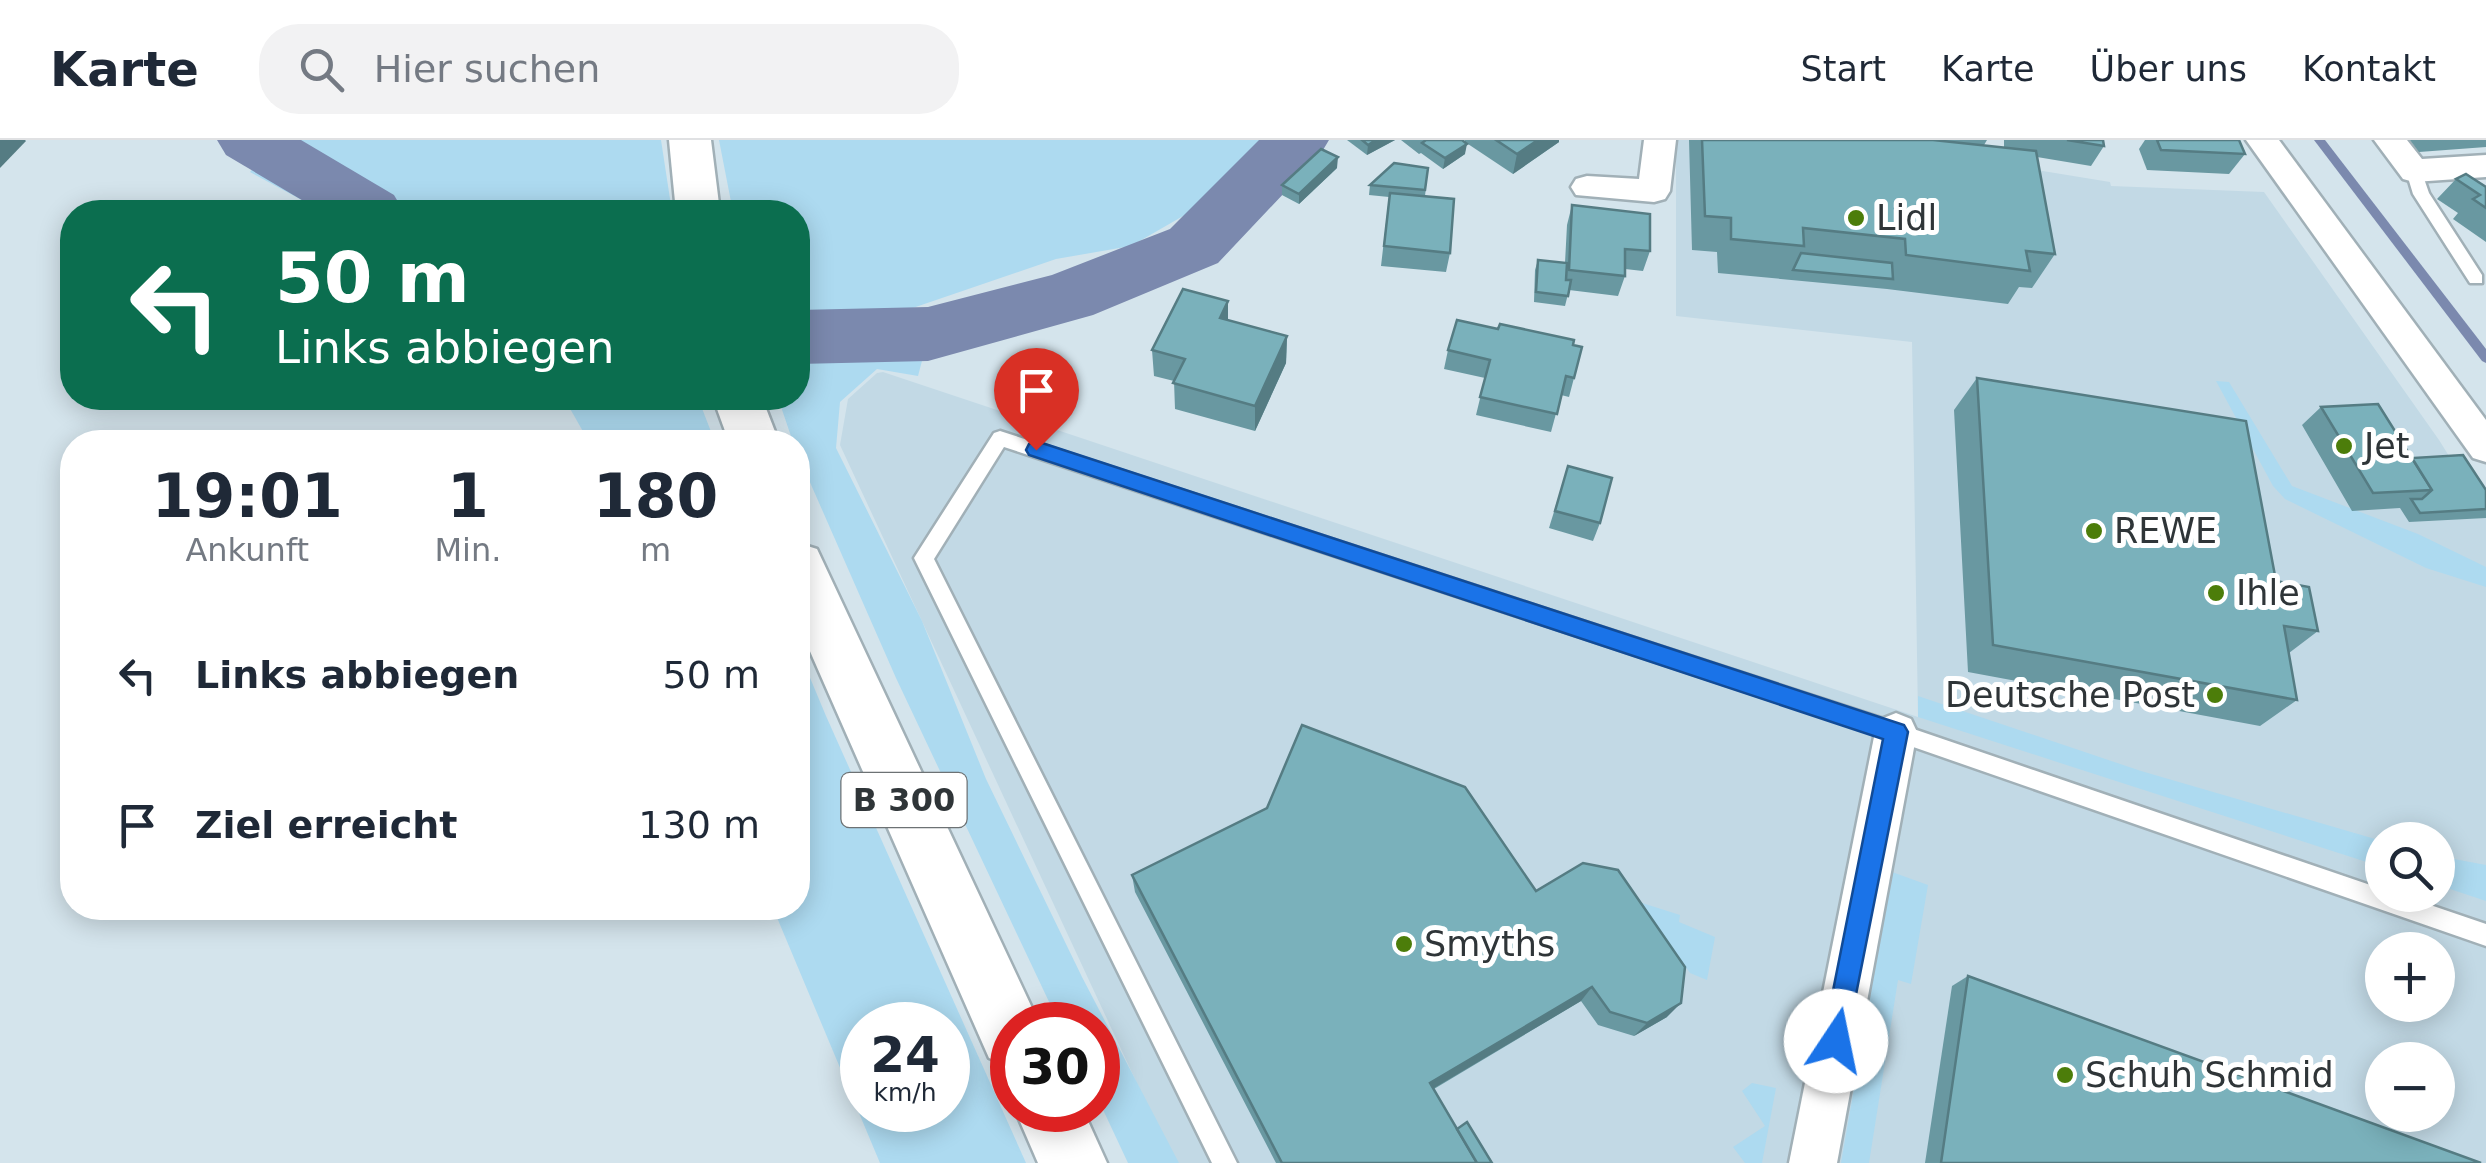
<!DOCTYPE html>
<html lang="de">
<head>
<meta charset="utf-8">
<style>
	body { margin:0; font-family:"DejaVu Sans",sans-serif; background:#f2f2f3; color:#1f2937; height:100vh; display:flex; flex-direction:column; font-size:38px; white-space:nowrap }
	* { box-sizing:border-box; margin:0 }
	p { font-size:32px; color:#747a83 }
	.icon { flex:none; width:55px; height:55px; fill:none; stroke:currentColor; stroke-width:2; stroke-linecap:round; stroke-linejoin:round }
	.map { position:relative; flex:1; overflow:hidden }
	.details { position:absolute; left:60px; top:290px; width:750px; height:490px; display:flex; flex-direction:column; background:#fff; border-radius:40px; box-shadow:0 5px 25px #0003 }
	.details>* { flex:none }
	.guide { position:absolute; left:60px; top:60px; width:750px; height:210px; border-radius:40px; box-shadow:0 5px 25px #0003; background:#0b6e4f; color:#fff; overflow:hidden }
	.tools { position:absolute; left:2365px; top:682px; display:grid; gap:20px }
	.tools a { display:grid; place-items:center; width:90px; height:90px; border-radius:50%; background:#fff; box-shadow:0 5px 25px #0003; font-size:50px }
	.speed { position:absolute; left:840px; top:862px; display:flex; gap:20px; font-size:50px; font-weight:700; text-align:center }
	.speed>* { display:grid; place-content:center; width:130px; height:130px; border-radius:50%; background:#fff; box-shadow:0 5px 25px #0003; line-height:1 }
	.speed small { font-size:25px; font-weight:400 }
	.speed .limit { border:15px solid #d22; background:#fff; color:#111 }
	.pin { position:absolute; display:grid; place-items:center; width:85px; height:85px; color:#fff; margin:-102px -42px; border-radius:50% 50% 50% 0; rotate:-45deg; box-shadow:0 0 10px #0007 }
	.pin .icon { rotate:45deg }
	.me { position:absolute; width:110px; margin:-55px; rotate:11deg; stroke-linejoin:round; filter:drop-shadow(0 0 8px #0008) }
	.turn { display:flex; align-items:center; gap:35px; height:210px; padding:0 50px; font-size:45px }
	.turn .icon { width:130px; height:130px; stroke-width:2.5 }
	.turn b { display:block; font-size:70px; line-height:85px }
	.eta { display:flex; justify-content:space-evenly; align-items:center; height:170px; text-align:center }
	.eta b { font-size:60px; font-weight:600; line-height:70px }
	ul { padding:0; list-style:none }
	li { display:flex; align-items:center; gap:30px; height:150px; padding:0 50px }
	li div { flex:1 }
	li b { display:block; font-size:38px }
	li em { font-style:normal }
	header { display:flex; align-items:center; gap:60px; box-sizing:border-box; height:140px; padding:0 50px; background:#fff; border-bottom:2px solid #e0e1e3 }
	header strong { font-size:48px }
	nav { display:flex; gap:55px; margin-inline-start:auto; font-size:35px }
	.search { width:700px; height:90px; background:#f2f2f3; display:flex; align-items:center; gap:25px; box-sizing:border-box; padding:0 35px; border-radius:40px; color:#747a83; font-size:38px }
	.map>svg:first-child { display:block }
	.built { fill:#c2d9e5; fill-rule:evenodd }
	.green { fill:#addaf0; fill-rule:evenodd }
	.lines { fill:none; stroke-linecap:round; stroke-linejoin:round }
	.stream { fill:#7b89ae; fill-rule:evenodd }
	.river { fill:#7b89ae; fill-rule:evenodd }
	.service-casing { stroke:#a1b0b7; stroke-width:5 }
	.minor-casing { stroke:#a1b0b7; stroke-width:5 }
	.primary-casing { stroke:#a1b0b7; stroke-width:5 }
	.service { fill:#fff; fill-rule:evenodd }
	.minor { fill:#fff; fill-rule:evenodd }
	.primary { fill:#fff; fill-rule:evenodd }
	.wall { fill:#6998a1 }
	.shaded-wall { fill:#557c83 }
	.building { fill:#7ab1bb; stroke:#557c83; stroke-width:2.5 }
	.route { fill:#1a73e8; stroke:#114b97; stroke-width:2.5 }
	.poi-dot { fill:#4c7d0a; stroke:#fff; stroke-width:4 }
	.labels { text-anchor:middle; dominant-baseline:central; stroke-width:10; stroke-linejoin:round; paint-order:stroke }
	.shield { fill:#fff; stroke:#6d7274; stroke-width:2.5 }
	.shield-label { font-size:32px; font-weight:bold; fill:#2f3538 }
	.poi-label { font-size:35px; fill:#2f3538; stroke:#fff; text-anchor:start }
</style>
</head>
<body>
<header>
<strong>Karte</strong>
<div class="search"><svg class="icon" aria-label="search" viewBox="0 0 24 24"><circle cx="10" cy="10" r="6"/><path d="M15 15l6 6"/></svg>Hier suchen</div>
<nav><a>Start</a><a>Karte</a><a>Über uns</a><a>Kontakt</a></nav>
</header>
<div class="map">
<svg width="2486" height="1023" viewBox="0 0 2486 1023">
	<rect width="100%" height="100%" fill="#d4e4ec"/>
	<path class="built" d="M1676,0h177l257,42 1,4 153,6 175,248 47,75v648h-1312l-334,-718 8,-46 29,-26 6,-1 1035,345 -6,-375 -236,-26zM2382,700h56v55h-56zM2382,810h56v55h-56zM2382,920h56v55h-56z"/>
	<g class="green">
		<path d="M277,0h384l11,72h-348l-74,-40z"/>
		<path d="M719,0h554l-76,68 -66,38 -75,13 -155,53 -103,9v-109h-65z"/>
		<path d="M927,202l-9,34 -41,-7 -37,33 -4,46 86,173 64,158 96,198 97,186h-51l-30,-64v-74h-38l-164,-347 -98,-223v-13h-5l-15,-44h20v-42z"/>
		<path d="M2216,241l13,1 63,104 126,48 68,33v20l-60,-19 -141,-69 -12,-13z"/>
		<path d="M564,258h134l17,44h-126z"/>
		<path d="M798,509l28,67 200,447h-146l-107,-255h25zM862,885h86v85h-86z"/>
		<path d="M1918,556l223,75 241,70v26l-464,-150z"/>
		<path d="M2438,716l48,9v36l-48,-16z"/>
		<path d="M1892,732l36,13 -17,99 -13,-4 -29,183h-28z"/>
		<path d="M1639,762l41,13 -1,7 36,15 -8,43 -17,-7z"/>
		<path d="M1752,943l24,5 -14,75h-17l-12,-16 32,-21 -23,-35z"/>
	</g>
	<g class="lines">
		<path class="stream" d="M2314,0h11l161,209v14l-4,-2z"/>
		<g class="river">
			<path d="M217,0h84l93,55 10,17h-82l-96,-57z"/>
			<path d="M1259,0h70l-9,15 -102,108 -125,52 -165,46 -130,3v-54l130,-3 124,-32 118,-46z"/>
		</g>
		<defs>
			<g id="service">
				<path d="M2414,26l6,1 9,26 53,82v8h-12l-57,-89 -7,-23z"/>
				<path d="M1000,291l896,292 486,166v6h19l85,29v22l-590,-205 -892,-294 -70,112 303,604h-25l-298,-605 80,-125z"/>
			</g>
			<g id="minor">
				<path d="M1644,0h32l-6,51 -5,8 -11,3 -78,-7 -5,-8 5,-8 11,-3 52,3z"/>
				<path d="M2246,0h33l207,280v42l-13,-4z"/>
				<path d="M2374,0h33l15,19 64,-4v22l-72,5 -11,-3z"/>
				<path d="M1896,573l15,6 6,13 -80,431h-48l86,-431 6,-13z"/>
			</g>
			<g id="primary">
				<path d="M669,0h42l9,72h-44z"/>
				<path d="M713,258h49l17,44h-50z"/>
				<path d="M798,403l19,6 223,476h-28v42l-23,-9 -191,-434z"/>
				<path d="M1015,970h68l24,53h-69z"/>
			</g>
		</defs>
		<use href="#service" class="service-casing"/>
		<use href="#minor" class="minor-casing"/>
		<use href="#primary" class="primary-casing"/>
		<use href="#service" class="service"/>
		<use href="#minor" class="minor"/>
		<use href="#primary" class="primary"/>
	</g>
	<g class="wall">
		<path d="M1347,0h48l-28,15z"/>
		<path d="M1401,0h61l3,14 -22,15 -22,-16 -2,1z"/>
		<path d="M1465,0h94v2l-46,32 -48,-32z"/>
		<path d="M1689,0h298l-3,5 20,3v-8h99l1,6 -13,20 -54,-9 18,97 -23,34 -13,-1 -11,17 -121,-15 -169,-16 -1,-21 -25,-2z"/>
		<path d="M2145,0h94l6,14 -16,20 -82,-4 -8,-21z"/>
		<path d="M2410,0h76v7l-67,5z"/>
		<path d="M1337,28l-38,36 -17,-9v-10z"/>
		<path d="M1428,28l-3,28 25,57 -4,19 -65,-6 8,-69 -20,-2 1,-10z"/>
		<path d="M2456,39l30,8v55l-33,-23 5,-6 -21,-14z"/>
		<path d="M1572,65l78,46 -7,20 -18,-2v7l-7,20 -49,-6 -4,16 -31,-4 1,-32 3,-10 27,3 2,-38z"/>
		<path d="M1228,181l59,15 -1,27 -31,68 -80,-22 -1,-28 -20,-5 -2,-26z"/>
		<path d="M1573,205l1,33 -5,19 -8,-2 -10,37 -75,-17 9,-37 -41,-9 4,-19z"/>
		<path d="M1977,238l299,203 42,50 -29,22 8,47 -37,26 -292,-54 -14,-262z"/>
		<path d="M2321,267l91,51 74,32v28l-77,4 -9,-14 -48,3 -50,-86z"/>
		<path d="M1568,326l32,57 -7,18 -44,-13z"/>
		<path d="M1132,735l404,16 131,126 -33,19 -36,-11 -17,-24 -147,88 23,40 35,34h-216l-141,-271z"/>
		<path d="M1968,836l513,187h-556l27,-177z"/>
	</g>
	<g class="shaded-wall">
		<path d="M0,0h25l1,1 -26,27z"/>
		<path d="M1376,0h19l-28,15 1,-10z"/>
		<path d="M1538,0h21v2l-46,32 4,-20z"/>
		<path d="M1467,4l-2,10 -22,15 2,-11z"/>
		<path d="M1338,17l-1,11 -38,36v-10z"/>
		<path d="M1228,161v27l-8,-10z"/>
		<path d="M1287,196l-1,27 -31,68v-25z"/>
		<path d="M1592,847l-11,14 -157,93 6,-11z"/>
		<path d="M1681,863l-14,14 -33,19 13,-13z"/>
	</g>
	<g class="building">
		<path d="M1362,0h14l-8,5z"/>
		<path d="M1426,0h36l5,4 -22,14 -23,-15z"/>
		<path d="M1496,0h42l-21,14z"/>
		<path d="M1702,0h231l103,11 19,103 -29,-3 4,20 -124,-16 -1,-16 -102,-11 1,18 -73,-7v-21l-26,-2z"/>
		<path d="M2067,0h36l1,6z"/>
		<path d="M2157,0h82l6,14 -84,-4z"/>
		<path d="M1321,9l17,8 -39,37 -17,-9z"/>
		<path d="M1394,23l34,5 -3,22 -55,-5z"/>
		<path d="M2466,34l20,13v21l-13,-9 7,-4 -24,-16z"/>
		<path d="M1390,53l64,6 -4,54 -66,-7z"/>
		<path d="M1572,65l78,9v37l-25,-2v27l-56,-6z"/>
		<path d="M1801,113l91,10 1,16 -100,-9z"/>
		<path d="M1538,120l29,3 -1,17h5l-3,16 -32,-4z"/>
		<path d="M1183,149l45,12 -8,17 67,18 -32,70 -82,-23 12,-24 -33,-9z"/>
		<path d="M1457,180l41,9 2,-5 74,16 -1,5 9,2 -8,31 -8,-2 -9,38 -77,-17 10,-37 -42,-10z"/>
		<path d="M1977,238l269,43 30,160 33,6 9,44 -34,-5 13,74 -304,-55z"/>
		<path d="M2378,264l54,86 -59,3 -52,-86z"/>
		<path d="M2463,315l23,35v19l-66,4 -9,-14h11l10,-9 -20,-32z"/>
		<path d="M1568,326l44,12 -12,45 -45,-12z"/>
		<path d="M1302,585l163,62 71,104 47,-28 35,7 67,97 -4,36 -34,20 -37,-11 -18,-25 -162,96 47,80h-195l-150,-288 135,-67z"/>
		<path d="M1968,836l513,187h-540z"/>
		<path d="M1467,982l25,41h-15l-20,-34z"/>
	</g>
	<path class="route" d="M1036,301l868,284 4,7 -63,318 -9,4 -9,-4 -4,-9 60,-302 -854,-284 -3,-5 3,-6z"/>
	<g class="poi-dot">
		<circle cx="1856" cy="78" r="10"/>
		<circle cx="2344" cy="306" r="10"/>
		<circle cx="2094" cy="391" r="10"/>
		<circle cx="2216" cy="453" r="10"/>
		<circle cx="2215" cy="555" r="10"/>
		<circle cx="1404" cy="804" r="10"/>
		<circle cx="2065" cy="935" r="10"/>
	</g>
	<g class="labels">
		<rect class="shield" x="841.5" y="633" width="125" height="54" rx="8"/>
		<g class="shield-label">
			<text x="904" y="660">B 300</text>
		</g>
		<g class="poi-label">
			<text x="1876" y="78">Lidl</text>
			<text x="2364" y="306">Jet</text>
			<text x="2114" y="391">REWE</text>
			<text x="2236" y="453">Ihle</text>
			<text x="2195" y="555" text-anchor="end">Deutsche Post</text>
			<text x="1424" y="804">Smyths</text>
			<text x="2085" y="935">Schuh Schmid</text>
		</g>
	</g>
</svg>
<div class="tools">
<a><svg class="icon" aria-label="search" viewBox="0 0 24 24"><circle cx="10" cy="10" r="6"/><path d="M15 15l6 6"/></svg></a>
<a>+</a>
<a>−</a>
</div>
<div class="speed"><div>24<small>km/h</small></div><div class="limit">30</div></div>
<div class="pin" style="left:1036px;top:310px;background:#d93025"><svg class="icon" aria-label="arrive" viewBox="0 0 24 24"><path d="M6 21V4h12l-3 4 3 4H6"/></svg></div>
<svg class="me" style="left:1836px;top:901px" viewBox="-20 -20 40 40"><circle r="19" fill="#fff"/><path d="M0-13L10 11 0 6-10 11z" fill="#1a73e8"/></svg>
<div class="guide">
<div class="turn"><svg class="icon" aria-label="left" viewBox="0 0 24 24"><path d="M17 20v-9H6M10 6l-5 5 5 5"/></svg><div><b>50 m</b>Links abbiegen</div></div>
</div>
<section class="details">
<div class="eta">
<div><b>19:01</b><p>Ankunft</p></div>
<div><b>1</b><p>Min.</p></div>
<div><b>180</b><p>m</p></div>
</div>
<ul>
<li><svg class="icon" aria-label="left" viewBox="0 0 24 24"><path d="M17 20v-9H6M10 6l-5 5 5 5"/></svg><div><b>Links abbiegen</b></div><em>50 m</em></li>
<li><svg class="icon" aria-label="arrive" viewBox="0 0 24 24"><path d="M6 21V4h12l-3 4 3 4H6"/></svg><div><b>Ziel erreicht</b></div><em>130 m</em></li>
</ul>
</section>
</div>
</body>
</html>
